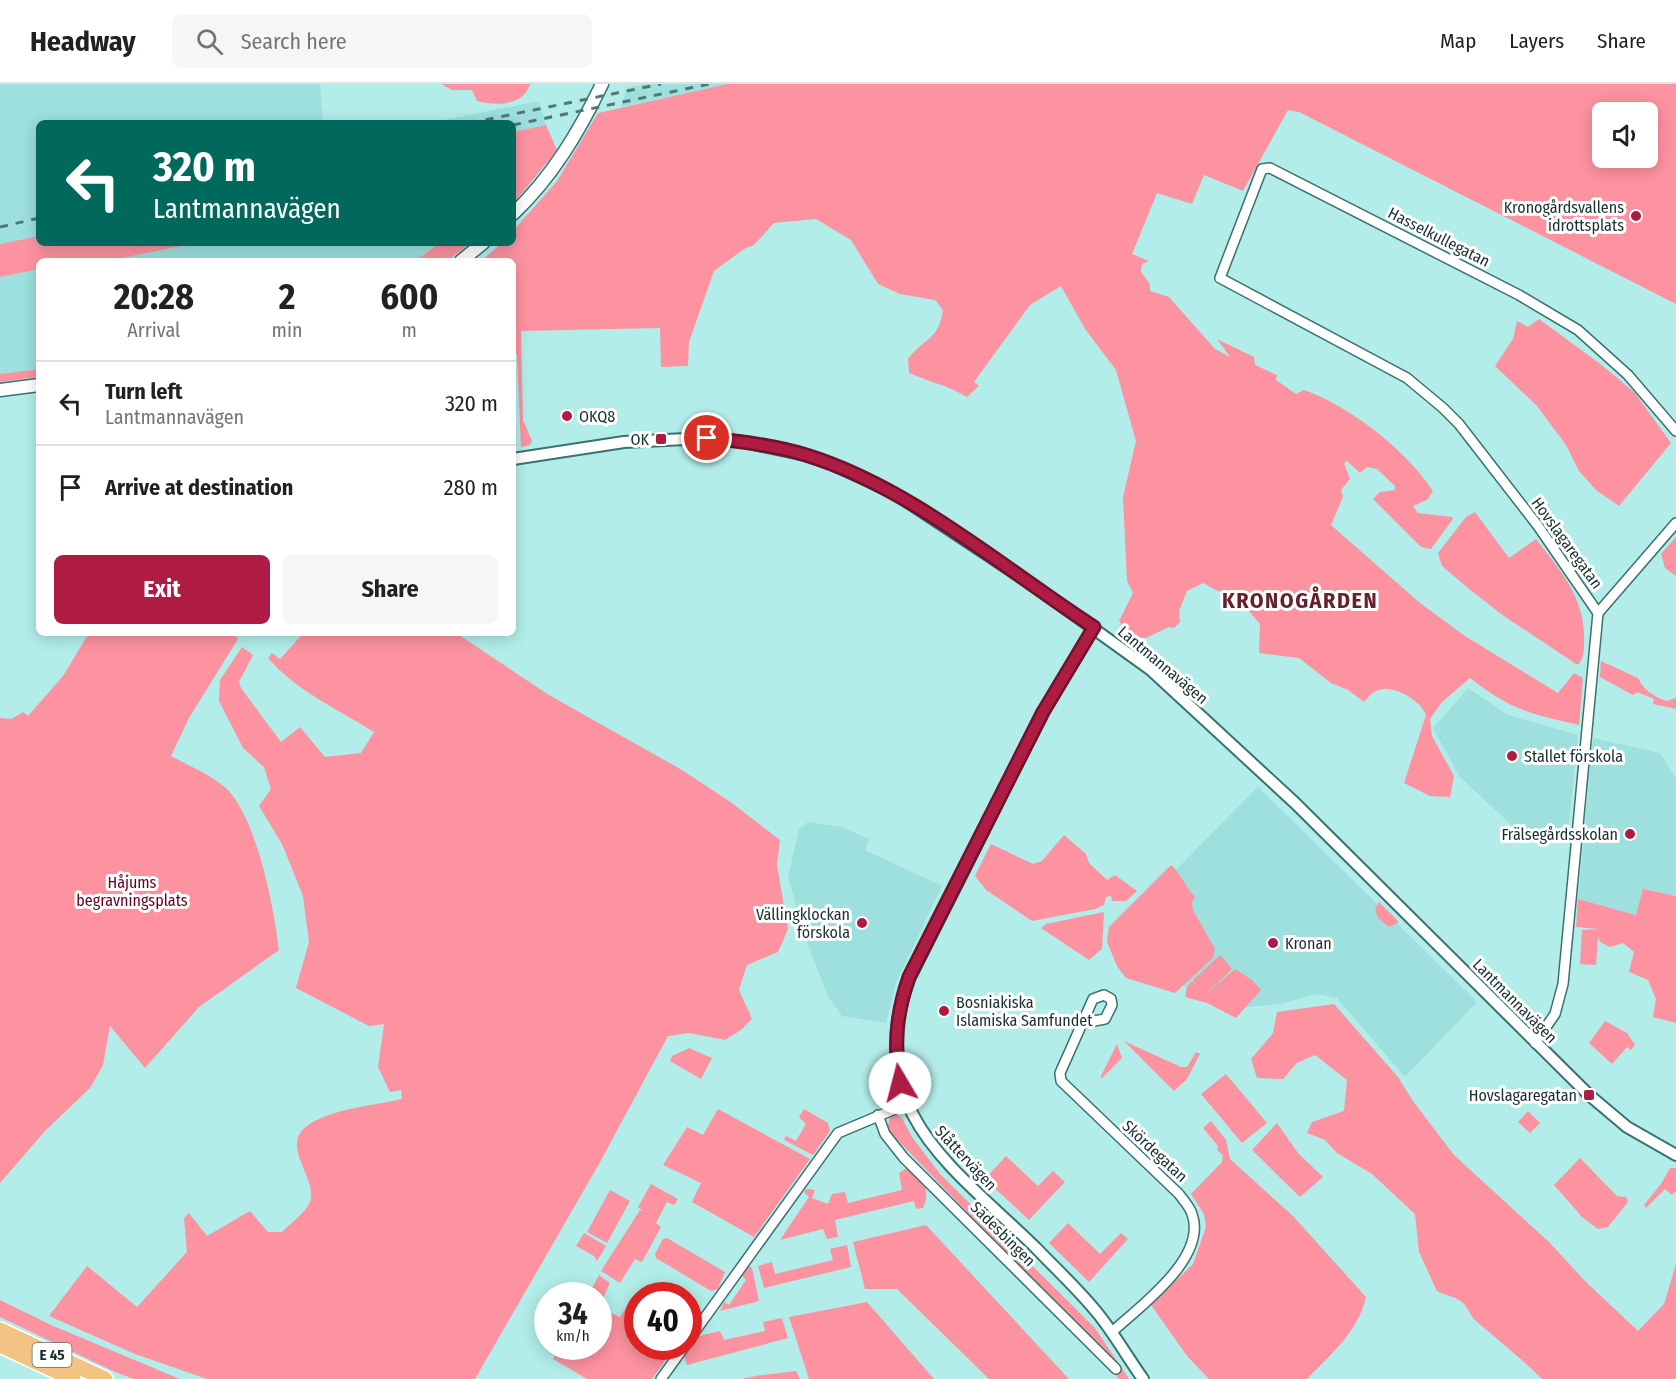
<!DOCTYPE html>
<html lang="en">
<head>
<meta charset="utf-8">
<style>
	body { margin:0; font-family:"Fira Sans Condensed",sans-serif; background:#f6f6f6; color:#202124; height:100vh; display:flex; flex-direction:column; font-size:22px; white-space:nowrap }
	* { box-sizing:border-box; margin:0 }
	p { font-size:20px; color:#757577 }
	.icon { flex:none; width:33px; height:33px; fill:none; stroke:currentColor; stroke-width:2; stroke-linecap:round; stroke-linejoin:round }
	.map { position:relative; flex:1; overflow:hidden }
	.side { position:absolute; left:36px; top:174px; width:480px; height:378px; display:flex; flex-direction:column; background:#fff; border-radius:9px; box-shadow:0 3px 15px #0003 }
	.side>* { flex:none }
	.guide { position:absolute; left:36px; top:36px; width:480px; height:126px; border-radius:9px; box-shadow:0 3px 15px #0003; background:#00695c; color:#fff; overflow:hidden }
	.tools { position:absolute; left:1592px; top:18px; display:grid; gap:12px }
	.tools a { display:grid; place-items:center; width:66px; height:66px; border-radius:9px; background:#fff; box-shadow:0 3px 15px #0003; font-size:30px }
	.speed { position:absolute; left:534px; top:1198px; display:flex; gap:12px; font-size:30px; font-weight:700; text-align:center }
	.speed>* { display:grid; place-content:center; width:78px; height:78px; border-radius:50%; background:#fff; box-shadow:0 3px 15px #0003; line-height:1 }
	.speed small { font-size:15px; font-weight:400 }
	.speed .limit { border:9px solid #d22; background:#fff; color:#111 }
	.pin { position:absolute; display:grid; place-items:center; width:51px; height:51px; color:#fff; margin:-26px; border:3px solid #fff; border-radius:50%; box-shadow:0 2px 6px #0007 }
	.me { position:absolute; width:66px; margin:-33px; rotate:352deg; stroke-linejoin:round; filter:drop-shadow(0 0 4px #0008) }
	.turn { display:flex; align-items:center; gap:21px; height:126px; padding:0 18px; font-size:27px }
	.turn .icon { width:78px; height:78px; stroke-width:2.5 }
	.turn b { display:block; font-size:42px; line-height:51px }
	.eta { display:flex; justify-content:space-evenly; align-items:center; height:102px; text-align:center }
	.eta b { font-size:36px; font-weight:700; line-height:42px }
	.primary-button { display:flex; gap:12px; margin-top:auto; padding:12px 18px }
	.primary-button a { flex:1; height:69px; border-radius:9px; background:#ae1b43; color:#fff; font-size:24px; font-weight:700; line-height:69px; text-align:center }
	.primary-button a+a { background:#f6f6f6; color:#202124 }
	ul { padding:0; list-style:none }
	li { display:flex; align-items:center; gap:18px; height:84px; padding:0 18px; border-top:2px solid #e0e0e0 }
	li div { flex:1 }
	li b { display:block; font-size:22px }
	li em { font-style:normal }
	header { display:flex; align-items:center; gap:36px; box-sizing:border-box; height:84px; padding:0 30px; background:#fff; border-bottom:2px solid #e0e0e0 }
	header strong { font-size:28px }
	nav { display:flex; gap:33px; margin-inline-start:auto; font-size:21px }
	.search { width:420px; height:54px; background:#f6f6f6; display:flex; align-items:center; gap:15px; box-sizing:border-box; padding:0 21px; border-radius:9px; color:#757577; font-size:22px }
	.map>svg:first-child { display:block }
	.built { fill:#9de0dd }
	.green { fill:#fd93a0; fill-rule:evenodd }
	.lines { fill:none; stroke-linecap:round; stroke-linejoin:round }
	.minor-casing { stroke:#3a7270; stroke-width:12 }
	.tertiary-casing { stroke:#3a7270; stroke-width:14 }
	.secondary-casing { stroke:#3a7270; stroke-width:15 }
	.trunk-casing { stroke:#fff; stroke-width:18 }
	.minor { stroke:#fff; stroke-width:9 }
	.tertiary { stroke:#fff; stroke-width:10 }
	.secondary { stroke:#fff; stroke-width:12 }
	.trunk { stroke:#f3c384; stroke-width:15 }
	.rail { stroke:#517674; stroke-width:3; stroke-dasharray:8 8; stroke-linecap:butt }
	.route-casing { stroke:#71122c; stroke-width:15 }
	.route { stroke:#ae1b43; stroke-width:10 }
	.poi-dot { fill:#ae1b43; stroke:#fff; stroke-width:2 }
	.labels { text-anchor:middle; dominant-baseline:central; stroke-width:6; stroke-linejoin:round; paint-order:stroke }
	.shield { fill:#fff; stroke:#5e6e6d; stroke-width:1.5 }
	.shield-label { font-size:15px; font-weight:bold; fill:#19302f }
	.poi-label { font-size:16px; fill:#19302f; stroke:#fff; text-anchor:end }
	.street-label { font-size:16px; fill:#19302f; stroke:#fff }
	.park-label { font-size:16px; fill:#640020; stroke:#fff }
	.district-label { font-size:22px; font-weight:bold; letter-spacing:1.5px; fill:#67212e; stroke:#fff }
</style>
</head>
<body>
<header>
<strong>Headway</strong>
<div class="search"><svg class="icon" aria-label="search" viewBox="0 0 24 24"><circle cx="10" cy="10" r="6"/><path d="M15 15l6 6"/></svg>Search here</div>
<nav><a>Map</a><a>Layers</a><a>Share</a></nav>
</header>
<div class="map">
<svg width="1676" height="1295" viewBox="0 0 1676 1295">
	<rect width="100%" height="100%" fill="#b2edea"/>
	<g class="built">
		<path d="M0,0h320l3,39h-284v113l-39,8z"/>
		<path d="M645,0h82l-106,23 6,-19z"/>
		<path d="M539,17l7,24 -33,7v-9h-84z"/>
		<path d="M197,159h243l-25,18h-308z"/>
		<path d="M39,185v100l-39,5v-97z"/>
		<path d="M1468,604l40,27 70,20 -11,108 -47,-10 -60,-56 -27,-49z"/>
		<path d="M1593,654l67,15 16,26v117l-33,-7 -6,26 -59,-16z"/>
		<path d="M1258,703l219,215 -72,75 -68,-79 -21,-4 -35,10 -52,5 -94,-49 3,-52z"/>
		<path d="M808,738l33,5 28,12 -4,11 77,36 -46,97 -10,40 -44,-7 -14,-20 -20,-51 -20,-68 11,-48z"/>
	</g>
	<g class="green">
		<path d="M441,0h89c-6,22 -35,22 -53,17l-5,-11h-20z"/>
		<path d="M727,0h949v220l-377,-192 -11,-2 -45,81 -39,-16 -12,29 -35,-11 -25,61 17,7 -7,3 -1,8 9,12v7l19,6 46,52 15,8 -13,-18 37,18 1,8 22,10 -1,5 20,14 8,-4c46,16 102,60 129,101l-6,9 -14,6 5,7 34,4 1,2 -22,30 -10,-2 -48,-48 7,-7 15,-2v-4l-18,-17 -10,-2 -7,6 -13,-12 -3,2 6,16 -9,11 2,7 -12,28 89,78 45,33 93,57 16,-20 9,5 -4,47c-50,-11 -69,-16 -109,-47l-28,24 -12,17 2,17 22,40 -4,21 -20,-1 -26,-13 22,-68c-6,-16 -36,-33 -52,-23 -4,2 -7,7 -10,10l-16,-12 -17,-7 -32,-25 -40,-5 1,-29 -16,-19 -41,-22 -16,8 -8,20 1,11 -6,6 -5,-1 -23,11 -15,-1 -12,-16 14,-28 -6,-12 -4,-84 13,-56 -20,-71 -31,-41 -24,-43 -31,19 -56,77 5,4 -12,11c-19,-12 -38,-15 -58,-24l-1,-14c16,-21 31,-19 35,-49l-8,-10 -35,-6 -22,-10 -27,-44 -35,-21 -42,4 -20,22 -10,4 -30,22 -25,71 -1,24 -27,1 -1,-39 -139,3 2,89 9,21 -2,4 -9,2 -4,-93h-4v-93h-32l21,-18h11v-12l44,-50 41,-68zM1602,28h45v46h-45z"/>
		<path d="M546,41l11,25 -44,54v-72z"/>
		<path d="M39,152v7h158l-90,18h-68v8l-39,8v-33z"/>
		<path d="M440,159h31l-24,18h-32z"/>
		<path d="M1539,235l64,47 32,27 36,50 -52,63 -23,-16 -17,-19 -13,-26 -29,-39 -42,-40 18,-27 4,-18 11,6z"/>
		<path d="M39,285v8l-39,5v-8z"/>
		<path d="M1475,428l34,46 27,-19c25,32 50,60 48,103 0,8 0,15 -5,22h-3l-75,-50 -33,-26 -26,-22 -4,-13 28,-36z"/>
		<path d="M1676,453v39l-11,-8 -4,-14z"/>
		<path d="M89,549h144l5,6 -49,79 -18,38c20,11 39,18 56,33 30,30 47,119 52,161l-80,57 -54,61 -35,-42 -7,39 -13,23 -45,43 -45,52v-465l11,1 12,-7 5,4 35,-40z"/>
		<path d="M297,549h159l93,62 133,75 50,33 48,37 -3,25 11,64 -10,23 -31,13 -8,25 13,29 -11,11 -16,10 -36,-7 -21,3 -69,128 -124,215h-268l-72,-25 -86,-38 38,-50 50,41 50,-55 -3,-34 5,-5 18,23 43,-25 18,21h14c8,-8 20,-17 26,-26 17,-28 -42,-65 13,-88 26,-11 55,-13 81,-19l-1,-9 -11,2 -12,-25 6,-43 -15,2 -73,-38 13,-46 -6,-46 -21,-52 -23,-38 12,-17 -7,-22 -21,-19 -24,-47 1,-21 22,-33 11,8 -14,27 2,6 40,54 19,-15 25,30 36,-4 13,-21c-35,-22 -79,-42 -106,-74l4,-5 8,6 20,-22z"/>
		<path d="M1601,577l37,17c6,13 16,18 28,23l10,-3v11l-23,-5 1,-5 -17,-7 -4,3 -33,-18z"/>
		<path d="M1064,751l22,19 3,9 18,17 8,-5 22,16 -11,10h-14l-1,-5 -5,1 -2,8 -9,4 -63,12 -46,-31 -11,-14 16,-32 42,20 9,-3z"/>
		<path d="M1171,781c11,9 14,22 24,32l-3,5 1,8 22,39 -2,9 -38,35 -49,-15 -9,-12 -10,-24 2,-15z"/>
		<path d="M1643,805l33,7v127l-23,-6 3,-18 -8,-19 -19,-8 5,-20 -11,-9 -13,4 -10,-5 -2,-5 -2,28 -16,-1 2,-34 17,-1 -23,-2 2,-28 58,16z"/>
		<path d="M1379,818l20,20 -10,5 -11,-9 -3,-9z"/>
		<path d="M1104,828l-2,37 -13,11 -48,-32 5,-4z"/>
		<path d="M1220,871l12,14 -27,26 30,-26 17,11 9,10 -25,28 -29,-15 -22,-6 2,-10 5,-6 5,4 -4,-5z"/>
		<path d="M1334,920l64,73 15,24 41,54 96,88 34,37 54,51 26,-27 12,-40v115h-134c-21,-21 -44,-39 -66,-58 -6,-5 -8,-14 -14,-19 -7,-6 -17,-6 -25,-11l-18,-39 -4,-38 -43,-40 -35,-21 -12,-13 -18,-7 5,-11 32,-11 3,-31 -32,-25 -18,8 -14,16 -26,-1 -6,-19 22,-26 4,-21z"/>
		<path d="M1605,937l22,12 8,12 -4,5 -4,-3 -15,17 -23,-21z"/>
		<path d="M1124,957l57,26h6l9,-15 4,2 -13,25 -13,12z"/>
		<path d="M1117,960l5,14 -21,21v-3z"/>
		<path d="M689,964l23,10 -11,21 -31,-18 2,-5z"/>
		<path d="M1226,990l41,49 -25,20 -41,-49z"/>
		<path d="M718,1025l92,50 -56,78 -62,-35 9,-19 -38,-18 24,-38 16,8z"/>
		<path d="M804,1025l24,14 2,8 -17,24 -29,-15 2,-4 10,5 10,-17 -7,-7z"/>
		<path d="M1528,1027l12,12 -10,10 -12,-11z"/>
		<path d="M897,1031l5,3 10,19 28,37 155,154 34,51h-10l-40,-51 -192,-199 3,-12z"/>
		<path d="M1211,1037l15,19 4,19 63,57 73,81c-8,35 -35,57 -59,82h-98l-22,-23 -36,-51 42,-41 13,-37 -2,-13 -13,-20 31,-32 1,-7 -6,-5 1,-4 -15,-18z"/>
		<path d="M1277,1039l21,30 25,24 -23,20 -48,-47z"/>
		<path d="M1006,1072l32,30 15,-15 12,11 -36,38 -44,-41z"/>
		<path d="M1580,1074l37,38 9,1 2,5 -20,25 -10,2 -15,-11 -29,-33z"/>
		<path d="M908,1083c14,13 24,21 15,41l-7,1 -2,-8 -79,19 3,17 -11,2 -4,-10 -43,11 29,-43 -5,-5 2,-3 9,1 -3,8 16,6 4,-10 13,-2 3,11 54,-13 -3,-17z"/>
		<path d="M1670,1084h6v23l-4,4 -7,-6 -19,19 -2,-3 17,-21z"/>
		<path d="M651,1100l27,15 -4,6 -7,-3 -11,21 5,4 -19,35 -7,-3 -15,24 -19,-12 39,-61 4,2 -6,-5z"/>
		<path d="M610,1106l20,11 -23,42 -20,-11z"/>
		<path d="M1068,1139l32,31 21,-21 7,6 -39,43 -40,-39z"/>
		<path d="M926,1141l143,154h-80l-92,-90h-32l-12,-47z"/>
		<path d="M584,1149l22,13 -9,15 -3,-5 -18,-10z"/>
		<path d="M667,1154l58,34 -7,17 -7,2 -55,-33 -1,-4 8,-15z"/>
		<path d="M847,1161l4,22 -87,21 -6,-22 14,-4 3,12 58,-14 -3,-11z"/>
		<path d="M749,1182l3,2 7,33 -39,10 4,-9 5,3 17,-25 -4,-4z"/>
		<path d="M599,1191l11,8 -9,20 9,4 -1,5 11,5 13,-21 4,3 1,48h37l-23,32h-65l-34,-20 7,-12h38v-51h-10z"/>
		<path d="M0,1216l51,25 129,54h-46l-19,-7 -115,-55z"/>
		<path d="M867,1218l67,77h-125l-20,-62z"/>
		<path d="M782,1234l6,20 -101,27 -3,-8 15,-21 21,-5 4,9 41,-9 -2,-9z"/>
		<path d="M796,1287l4,8h-59c20,-5 36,-5 55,-8z"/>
	</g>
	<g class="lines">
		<defs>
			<g id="minor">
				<path d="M1598,529l78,-90"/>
				<path d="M1086,934l8,3 11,-2 7,-14 -1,-6 -7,-4 -11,4 -33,74 1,8 118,113c5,7 11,13 13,20 16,44 -53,93 -80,118"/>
				<path d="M1535,959l20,-29 8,-30 35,-371 -60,-87 -79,-102 -16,-16 -36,-30 -187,-100 42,-109 8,-1 249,127 59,35 50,45 48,56"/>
				<path d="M878,1031l7,19 19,24 212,211"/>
				<path d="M688,1257l150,-208 69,-29"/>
				<path d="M661,1295l23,-32"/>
			</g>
			<g id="tertiary">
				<path d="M513,375l111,-17 83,-4 37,4 61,13 29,10 60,28 136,90 121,87 144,133 294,292 38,32 49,28"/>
				<path d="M1094,543l-51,85 -133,265c-50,133 43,190 126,271 21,22 44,43 63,67 16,20 29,43 44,64"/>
			</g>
			<g id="secondary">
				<path d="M513,130c39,-37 66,-82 89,-130"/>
				<path d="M461,177l22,-18"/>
				<path d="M0,306l39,-5"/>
			</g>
			<g id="trunk">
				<path d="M0,1246l105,49"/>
				<path d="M0,1261l73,34"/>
			</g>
		</defs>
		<use href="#minor" class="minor-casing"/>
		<use href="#tertiary" class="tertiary-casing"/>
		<use href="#secondary" class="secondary-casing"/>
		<use href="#trunk" class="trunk-casing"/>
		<use href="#minor" class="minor"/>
		<use href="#tertiary" class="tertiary"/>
		<use href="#secondary" class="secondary"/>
		<use href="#trunk" class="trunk"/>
		<g class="rail">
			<path d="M470,39l191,-39"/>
			<path d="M513,41l196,-41"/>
			<path d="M0,143l39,-9"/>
		</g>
	</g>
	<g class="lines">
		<defs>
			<path id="route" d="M707,354c33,3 66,7 99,17 104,32 197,113 288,172l-51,85 -134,265c-13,37 -15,68 -9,106"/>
		</defs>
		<use href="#route" class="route-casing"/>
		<use href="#route" class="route"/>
	</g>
	<g class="poi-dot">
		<circle cx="1636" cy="132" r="6"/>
		<circle cx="567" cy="332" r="6"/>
		<rect x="655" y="349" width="12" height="12" rx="3"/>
		<circle cx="1512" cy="672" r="6"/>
		<circle cx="1630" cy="750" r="6"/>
		<circle cx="862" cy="839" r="6"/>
		<circle cx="1273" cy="859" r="6"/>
		<circle cx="944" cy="927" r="6"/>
		<rect x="1583" y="1005" width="12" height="12" rx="3"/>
	</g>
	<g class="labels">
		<rect class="shield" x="32.5" y="1259" width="39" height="24" rx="4.5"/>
		<g class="shield-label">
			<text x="52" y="1271">E 45</text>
		</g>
		<g class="poi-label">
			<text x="1624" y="123">Kronogårdsvallens<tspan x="1624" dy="18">idrottsplats</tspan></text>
			<text x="579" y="332" text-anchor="start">OKQ8</text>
			<text x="649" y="355">OK</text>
			<text x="1524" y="672" text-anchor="start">Stallet förskola</text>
			<text x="1618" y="750">Frälsegårdsskolan</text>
			<text x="850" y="830">Vällingklockan<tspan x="850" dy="18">förskola</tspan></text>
			<text x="1285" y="859" text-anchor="start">Kronan</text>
			<text x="956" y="918" text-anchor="start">Bosniakiska<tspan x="956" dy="18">Islamiska Samfundet</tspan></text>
			<text x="1577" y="1011">Hovslagaregatan</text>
		</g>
		<g class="street-label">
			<text transform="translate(1439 153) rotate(27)">Hasselkullegatan</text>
			<text transform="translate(1567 459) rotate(54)">Hovslagaregatan</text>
			<text transform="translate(1163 581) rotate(40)">Lantmannavägen</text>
			<text transform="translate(1515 917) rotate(45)">Lantmannavägen</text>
			<text transform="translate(1155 1067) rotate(43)">Skördegatan</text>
			<text transform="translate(966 1074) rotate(47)">Slåttervägen</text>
			<text transform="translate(1003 1150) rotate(45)">Sädesbingen</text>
		</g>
		<g class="park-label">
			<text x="132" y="798">Håjums<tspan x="132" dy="18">begravningsplats</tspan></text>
		</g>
		<g class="district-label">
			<text x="1300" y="516">KRONOGÅRDEN</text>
		</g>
	</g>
</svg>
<div class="tools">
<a><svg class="icon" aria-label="sound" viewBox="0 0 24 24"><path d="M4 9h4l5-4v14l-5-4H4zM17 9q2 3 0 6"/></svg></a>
</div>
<div class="speed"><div>34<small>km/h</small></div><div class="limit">40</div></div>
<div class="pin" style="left:707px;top:354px;background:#d93025"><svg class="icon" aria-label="arrive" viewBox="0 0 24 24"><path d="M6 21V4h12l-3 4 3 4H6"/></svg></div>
<svg class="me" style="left:900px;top:999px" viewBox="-20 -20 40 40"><circle r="19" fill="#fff"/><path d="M0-13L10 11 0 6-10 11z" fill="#ae1b43"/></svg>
<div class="guide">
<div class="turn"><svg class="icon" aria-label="left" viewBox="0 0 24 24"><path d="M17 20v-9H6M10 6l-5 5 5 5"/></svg><div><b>320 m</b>Lantmannavägen</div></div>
</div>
<section class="side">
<div class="eta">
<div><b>20:28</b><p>Arrival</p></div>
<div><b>2</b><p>min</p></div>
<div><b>600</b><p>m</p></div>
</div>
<ul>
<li><svg class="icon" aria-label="left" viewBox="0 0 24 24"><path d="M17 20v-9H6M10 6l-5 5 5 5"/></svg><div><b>Turn left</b><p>Lantmannavägen</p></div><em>320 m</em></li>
<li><svg class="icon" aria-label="arrive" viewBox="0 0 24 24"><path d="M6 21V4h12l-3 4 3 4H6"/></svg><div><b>Arrive at destination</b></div><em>280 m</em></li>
</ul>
<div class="primary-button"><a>Exit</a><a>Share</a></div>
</section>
</div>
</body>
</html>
